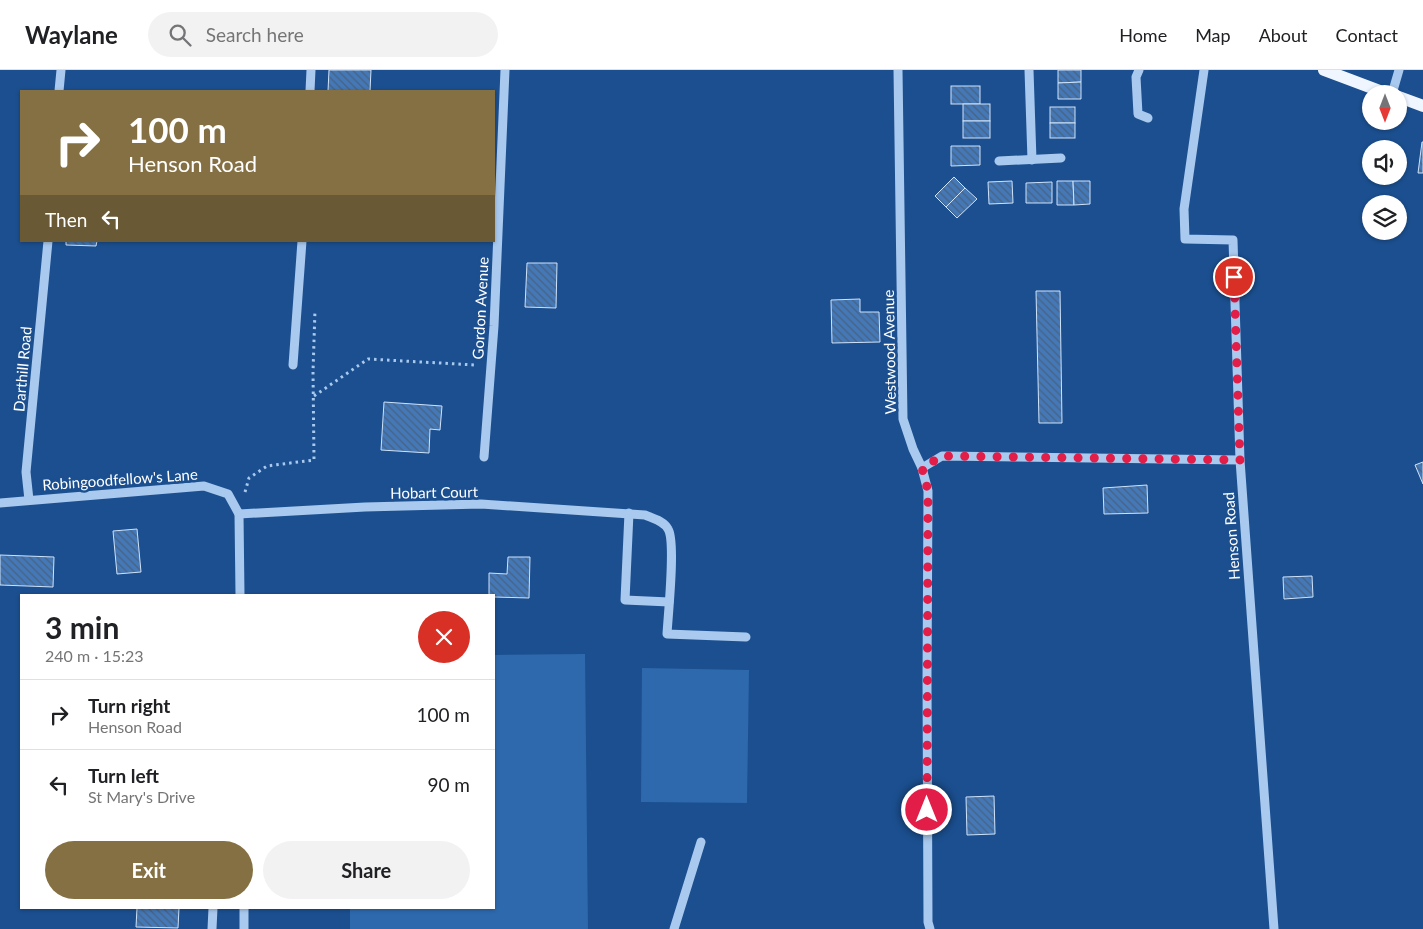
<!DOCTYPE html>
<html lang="en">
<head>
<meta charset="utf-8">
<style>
	body { margin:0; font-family:Lato,sans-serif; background:#f2f2f2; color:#202124; height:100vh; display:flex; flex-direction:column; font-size:19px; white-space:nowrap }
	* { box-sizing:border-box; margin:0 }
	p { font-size:16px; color:#757577 }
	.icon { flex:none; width:28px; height:28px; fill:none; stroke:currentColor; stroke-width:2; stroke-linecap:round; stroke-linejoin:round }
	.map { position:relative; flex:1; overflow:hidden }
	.details { position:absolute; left:20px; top:524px; width:475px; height:315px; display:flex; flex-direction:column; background:#fff; border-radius:0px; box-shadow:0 1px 4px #0004 }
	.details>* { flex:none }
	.top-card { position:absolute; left:20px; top:20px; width:475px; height:152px; border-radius:0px; box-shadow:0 1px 4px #0004; background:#847042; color:#fff; overflow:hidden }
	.needle { width:32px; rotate:180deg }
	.buttons { position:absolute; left:1362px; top:15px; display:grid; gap:10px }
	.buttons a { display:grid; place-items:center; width:45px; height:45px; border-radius:50%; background:#fff; box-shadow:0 1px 4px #0004; font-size:25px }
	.pin { position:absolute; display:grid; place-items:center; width:42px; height:42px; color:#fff; margin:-21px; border:2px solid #fff; border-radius:50%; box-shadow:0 1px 5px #0007 }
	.me { position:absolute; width:55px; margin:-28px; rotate:0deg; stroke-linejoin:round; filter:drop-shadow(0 0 4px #0008) }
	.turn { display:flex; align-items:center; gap:18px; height:105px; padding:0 25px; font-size:22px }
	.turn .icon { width:65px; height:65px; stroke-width:2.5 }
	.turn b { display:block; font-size:35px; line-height:42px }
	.then { display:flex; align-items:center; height:48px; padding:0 25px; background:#0003; gap:10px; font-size:19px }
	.round { display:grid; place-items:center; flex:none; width:52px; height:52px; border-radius:26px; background:#f2f2f2 }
	.headline { display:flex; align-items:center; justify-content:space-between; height:85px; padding:0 25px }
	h1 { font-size:30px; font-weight:700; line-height:38px }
	.button { display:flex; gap:10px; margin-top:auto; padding:10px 25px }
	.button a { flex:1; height:58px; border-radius:30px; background:#847042; color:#fff; font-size:20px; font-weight:700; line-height:58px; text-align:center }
	.button a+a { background:#f2f2f2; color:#202124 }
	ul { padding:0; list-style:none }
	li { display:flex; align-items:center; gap:15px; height:70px; padding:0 25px; border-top:1px solid #e0e0e0 }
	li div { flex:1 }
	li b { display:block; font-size:19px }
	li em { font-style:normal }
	header { display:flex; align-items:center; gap:30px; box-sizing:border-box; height:70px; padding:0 25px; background:#fff; border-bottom:1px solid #e0e0e0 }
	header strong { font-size:24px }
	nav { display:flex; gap:28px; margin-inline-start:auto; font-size:18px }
	.search { width:350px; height:45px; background:#f2f2f2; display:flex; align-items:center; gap:12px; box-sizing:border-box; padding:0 18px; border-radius:28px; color:#757577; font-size:19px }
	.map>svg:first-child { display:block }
	.grass { fill:#2e69ad }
	.building { fill:url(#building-back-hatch); stroke:#cfe3fa }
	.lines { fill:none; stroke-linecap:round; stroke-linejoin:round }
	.path { stroke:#a9c9ee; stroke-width:3; stroke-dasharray:2.5 4; stroke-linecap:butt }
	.minor { stroke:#a9c9ee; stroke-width:9 }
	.major { stroke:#f0f6ff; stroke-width:12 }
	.route { stroke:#e11d48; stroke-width:9; stroke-dasharray:0 16.2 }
	.labels { text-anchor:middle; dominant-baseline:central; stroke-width:5; stroke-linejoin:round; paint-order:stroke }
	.street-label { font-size:15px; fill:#fff; stroke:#1b4f8f }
</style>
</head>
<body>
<header>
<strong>Waylane</strong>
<div class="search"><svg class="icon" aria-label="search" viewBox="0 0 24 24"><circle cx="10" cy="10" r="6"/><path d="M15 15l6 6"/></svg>Search here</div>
<nav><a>Home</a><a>Map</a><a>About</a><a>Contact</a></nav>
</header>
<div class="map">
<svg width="1423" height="859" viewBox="0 0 1423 859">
	<defs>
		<pattern id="building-back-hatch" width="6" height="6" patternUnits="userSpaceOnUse" patternTransform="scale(1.25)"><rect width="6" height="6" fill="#4478b7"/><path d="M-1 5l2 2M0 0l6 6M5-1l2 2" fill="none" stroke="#486282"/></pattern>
	</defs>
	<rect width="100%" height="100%" fill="#1b4f8f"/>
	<g class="grass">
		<path d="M585,584l3,275h-238v-21h144v-253z"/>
		<path d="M642,598l107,2 -2,133 -106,-1z"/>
	</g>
	<g class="building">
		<path d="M329,0h42l-1,21h-42z"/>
		<path d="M1058,0h23v12l-23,1z"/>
		<path d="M1081,12v17h-23v-16z"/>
		<rect x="951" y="16" width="29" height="18"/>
		<rect x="963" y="34" width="27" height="17"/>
		<rect x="1050" y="37" width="25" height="16"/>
		<rect x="963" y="51" width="27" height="17"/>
		<rect x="1050" y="53" width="25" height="15"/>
		<path d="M1422,72h1v31h-5z"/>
		<path d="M951,76h29v19l-29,1z"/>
		<path d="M954,107l11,11 -19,19 -11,-11z"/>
		<path d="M1012,111l1,22 -24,1 -1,-22z"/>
		<path d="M1057,111h16l1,24h-17z"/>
		<path d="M1073,111h17v23l-16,1z"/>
		<path d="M1052,112v21h-26v-20z"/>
		<path d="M965,118l12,11 -20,19 -11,-11z"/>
		<path d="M66,171h31l-1,5 -30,-1z"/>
		<path d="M527,193h30l-1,45 -31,-1z"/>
		<path d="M1036,221h24l2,132h-23z"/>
		<path d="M860,229v13h19l1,30 -48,1 -1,-43z"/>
		<path d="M384,332l58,4 -2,24 -10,-1 -1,24 -48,-3z"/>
		<path d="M1423,392v22l-8,-19z"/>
		<path d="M1147,415l1,28 -44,1 -1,-26z"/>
		<path d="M137,459l4,43 -24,2 -4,-43z"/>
		<path d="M0,485l54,2 -1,30 -53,-2z"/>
		<path d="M508,487h22l-1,41 -35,-1v-2h-5v-22l18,1z"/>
		<path d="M1312,506l1,21 -29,2 -1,-22z"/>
		<path d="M994,726l1,38 -28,1 -1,-38z"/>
		<path d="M137,838h42l-1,20 -42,-1z"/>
	</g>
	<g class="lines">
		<g class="path">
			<path d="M314,326l54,-37 107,6"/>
			<path d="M245,422l4,-14 18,-12 47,-6 -1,-88 2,-62"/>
		</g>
		<g class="minor">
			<path d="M898,0l5,349 10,30 9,19 6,23 -1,188 1,243 2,7"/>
			<path d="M1029,0l3,90"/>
			<path d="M1139,0l-3,7 2,37 10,4"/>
			<path d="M1204,0l-20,139 1,30 48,1 7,220"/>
			<path d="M59,21l2,-21"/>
			<path d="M310,21l1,-21"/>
			<path d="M1392,24l7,-24"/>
			<path d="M999,91l62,-3"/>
			<path d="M293,295l9,-124"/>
			<path d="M484,387l10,-131 11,-256"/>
			<path d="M922,398l20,-12 298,4 34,469"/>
			<path d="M29,430l-3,-28 22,-231"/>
			<path d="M0,433l204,-17 24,8 11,20 1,81"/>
			<path d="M629,443l-4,87 44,2"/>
			<path d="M239,444l126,-7 116,-3 164,11c7,3 19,6 23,14 8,12 0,86 -1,105l79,3"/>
			<path d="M244,838v21"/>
			<path d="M212,859l1,-21"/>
			<path d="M674,859l27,-87"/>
		</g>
		<g class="major">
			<path d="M1324,0l64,24"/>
			<path d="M1399,27l24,9"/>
		</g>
	</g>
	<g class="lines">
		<path class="route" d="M927,740l1,-319 -6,-23 20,-12 298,4 -6,-183"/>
	</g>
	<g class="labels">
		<g class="street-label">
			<text transform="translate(480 238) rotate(-87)">Gordon Avenue</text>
			<text transform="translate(889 282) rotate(-91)">Westwood Avenue</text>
			<text transform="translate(22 299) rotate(-85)">Darthill Road</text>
			<text transform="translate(120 409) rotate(-4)">Robingoodfellow's Lane</text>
			<text transform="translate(434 422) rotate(-1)">Hobart Court</text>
			<text transform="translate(1231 466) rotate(-94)">Henson Road</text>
		</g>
	</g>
</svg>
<div class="buttons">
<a><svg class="needle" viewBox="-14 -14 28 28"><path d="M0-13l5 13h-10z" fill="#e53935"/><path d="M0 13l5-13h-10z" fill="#757577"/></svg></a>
<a><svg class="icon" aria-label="sound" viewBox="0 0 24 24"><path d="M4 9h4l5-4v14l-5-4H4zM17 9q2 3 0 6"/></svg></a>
<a><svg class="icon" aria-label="layers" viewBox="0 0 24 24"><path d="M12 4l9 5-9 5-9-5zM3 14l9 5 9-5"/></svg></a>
</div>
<div class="pin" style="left:1234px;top:207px;background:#d93025"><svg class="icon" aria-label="arrive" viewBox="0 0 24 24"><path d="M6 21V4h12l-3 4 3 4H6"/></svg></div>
<svg class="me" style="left:927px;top:740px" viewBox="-20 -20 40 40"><circle r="17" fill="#e11d48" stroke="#fff" stroke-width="3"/><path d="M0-11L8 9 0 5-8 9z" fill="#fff"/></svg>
<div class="top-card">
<div class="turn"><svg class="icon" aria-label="right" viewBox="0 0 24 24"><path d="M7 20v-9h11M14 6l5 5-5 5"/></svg><div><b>100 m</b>Henson Road</div></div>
<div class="then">Then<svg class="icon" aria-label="left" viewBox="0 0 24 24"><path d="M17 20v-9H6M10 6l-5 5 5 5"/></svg></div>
</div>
<section class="details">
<div class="headline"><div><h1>3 min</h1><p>240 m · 15:23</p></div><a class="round" style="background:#d93025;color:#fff"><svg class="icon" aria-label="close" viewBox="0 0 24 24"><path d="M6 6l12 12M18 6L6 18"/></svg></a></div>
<ul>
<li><svg class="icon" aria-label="right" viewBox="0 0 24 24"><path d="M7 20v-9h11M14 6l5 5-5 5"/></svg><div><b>Turn right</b><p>Henson Road</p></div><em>100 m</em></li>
<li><svg class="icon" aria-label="left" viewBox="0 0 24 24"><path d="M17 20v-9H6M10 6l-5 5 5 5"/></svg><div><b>Turn left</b><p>St Mary's Drive</p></div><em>90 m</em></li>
</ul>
<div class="button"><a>Exit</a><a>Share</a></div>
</section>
</div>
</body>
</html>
